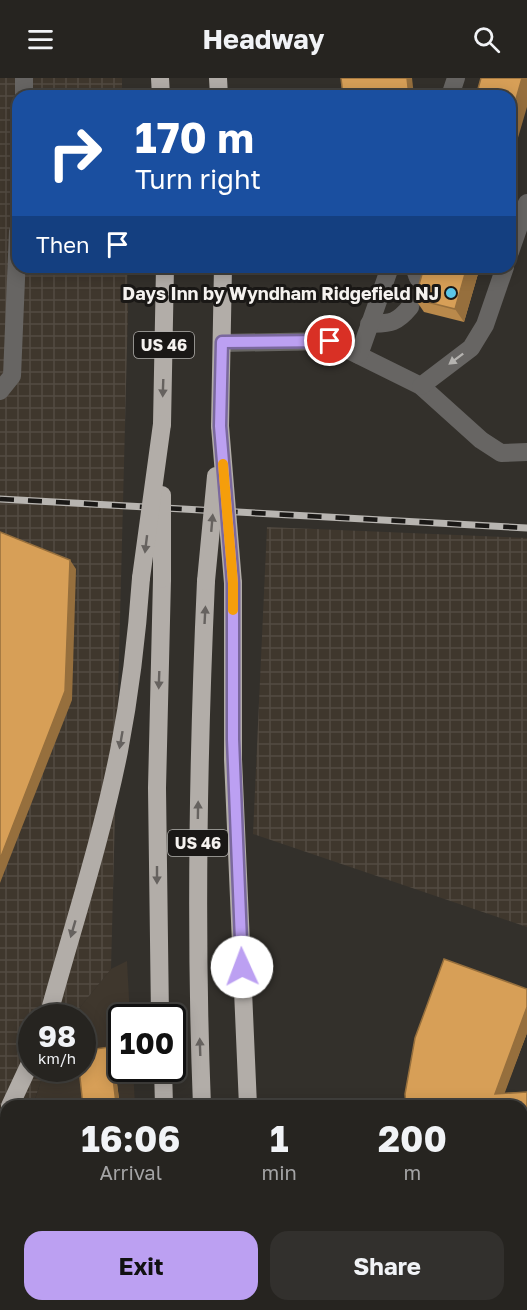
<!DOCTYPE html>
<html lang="en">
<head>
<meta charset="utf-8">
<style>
	body { margin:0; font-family:"Golos Text",sans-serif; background:#32302d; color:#f1f3f6; height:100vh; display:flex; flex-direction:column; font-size:22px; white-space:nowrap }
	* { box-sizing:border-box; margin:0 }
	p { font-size:20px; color:#a4a4a5 }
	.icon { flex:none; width:33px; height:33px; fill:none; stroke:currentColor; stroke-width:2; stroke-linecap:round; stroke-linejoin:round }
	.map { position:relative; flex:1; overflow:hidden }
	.panel { position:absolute; left:0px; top:1022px; width:528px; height:212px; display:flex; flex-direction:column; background:#262420; border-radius:18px 18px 0 0; box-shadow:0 3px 15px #0003,0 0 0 2px #42413e }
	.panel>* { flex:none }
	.banner { position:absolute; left:12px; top:12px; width:504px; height:183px; border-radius:18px; box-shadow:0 3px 15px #0003,0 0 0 2px #42413e; background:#1a4fa0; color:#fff; overflow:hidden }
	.speed { position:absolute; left:18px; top:926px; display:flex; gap:12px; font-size:30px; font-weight:700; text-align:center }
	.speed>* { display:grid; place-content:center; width:78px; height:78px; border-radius:50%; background:#262420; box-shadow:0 3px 15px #0003,0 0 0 2px #42413e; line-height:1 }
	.speed small { font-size:15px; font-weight:400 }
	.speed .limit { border:3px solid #111; border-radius:9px; background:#fff; color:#111 }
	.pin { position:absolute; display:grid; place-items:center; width:51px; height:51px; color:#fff; margin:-26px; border:3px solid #fff; border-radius:50%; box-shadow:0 2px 6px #0007 }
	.me { position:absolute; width:66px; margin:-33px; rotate:358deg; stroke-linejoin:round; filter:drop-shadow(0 0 4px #0008) }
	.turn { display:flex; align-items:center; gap:21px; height:126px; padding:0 24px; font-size:27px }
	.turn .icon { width:78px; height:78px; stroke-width:2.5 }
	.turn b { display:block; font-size:42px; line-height:51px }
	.then { display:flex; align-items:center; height:57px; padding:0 24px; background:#0003; gap:12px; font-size:22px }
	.eta { display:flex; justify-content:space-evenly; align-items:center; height:102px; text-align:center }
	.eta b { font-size:36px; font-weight:700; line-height:42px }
	.button { display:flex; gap:12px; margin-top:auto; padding:12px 24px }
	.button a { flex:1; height:69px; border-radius:18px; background:#bca0f2; color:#111; font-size:24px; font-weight:700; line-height:69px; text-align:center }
	.button a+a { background:#32302d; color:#f1f3f6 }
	header { display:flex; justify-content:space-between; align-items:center; height:78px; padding:0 24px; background:#262420; font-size:27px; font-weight:700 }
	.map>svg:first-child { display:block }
	.built { fill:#3f372d }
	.industrial { fill:url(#industrial-grid) }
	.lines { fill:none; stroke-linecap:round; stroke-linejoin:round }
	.minor-tunnel { stroke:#504d48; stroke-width:18; stroke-dasharray:18 9; stroke-linecap:butt }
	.minor { stroke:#676563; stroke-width:18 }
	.major { stroke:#9d9994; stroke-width:18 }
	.highway { stroke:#b2ada8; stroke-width:18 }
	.rail-casing { stroke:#b8b5b1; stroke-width:7 }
	.rail { stroke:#1a1816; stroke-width:4.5; stroke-dasharray:14; stroke-linecap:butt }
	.highway-bridge { stroke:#b2ada8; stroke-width:18 }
	.wall { fill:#b9894b }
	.shaded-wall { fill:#966f3d }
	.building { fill:#d79f57; stroke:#966f3d; stroke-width:1.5 }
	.oneway { fill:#b5b3b0 }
	.oneway2 { fill:#66625f }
	.route-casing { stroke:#7a689d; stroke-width:15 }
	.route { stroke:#bca0f2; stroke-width:10 }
	.slow { stroke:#f59e0b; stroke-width:10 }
	.poi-dot { fill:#5cc7e8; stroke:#1a1816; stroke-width:2 }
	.labels { text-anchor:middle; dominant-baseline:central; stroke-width:6; stroke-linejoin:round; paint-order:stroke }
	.shield { fill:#1a1816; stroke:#b3b1ae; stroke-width:1.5 }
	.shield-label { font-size:16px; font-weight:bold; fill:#f5f2ef }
	.poi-label { font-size:18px; font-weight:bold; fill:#f5f2ef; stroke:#1a1816; text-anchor:end }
</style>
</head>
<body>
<header><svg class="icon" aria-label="menu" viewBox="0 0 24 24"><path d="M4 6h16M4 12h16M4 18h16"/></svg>Headway<svg class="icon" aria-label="search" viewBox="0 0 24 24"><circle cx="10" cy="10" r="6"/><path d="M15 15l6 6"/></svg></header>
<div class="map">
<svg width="527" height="1232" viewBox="0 0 527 1232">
	<defs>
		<pattern id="industrial-grid" width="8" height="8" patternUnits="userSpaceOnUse" patternTransform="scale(1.5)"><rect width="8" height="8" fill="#3f372d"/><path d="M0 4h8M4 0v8" fill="none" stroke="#524b42"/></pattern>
	</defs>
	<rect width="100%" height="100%" fill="#33302b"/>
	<g class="built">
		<path d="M127,883l3,56h-8v51h11l2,37 -102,1 12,-38h37v-51h-10l39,-48z"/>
		<path d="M6,1089v94l-6,-30v-44l2,-13z"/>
		<path d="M15,1227h139l1,5h-139z"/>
	</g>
	<g class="industrial">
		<path d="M0,0h122v18h-104v171h109l1,41 -17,661 -39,48h-40v51h13l-12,37 -27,1v61l-6,10z"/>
		<path d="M267,449l260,11v389l-274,-93z"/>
	</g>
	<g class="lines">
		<path class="minor-tunnel" d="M410,229l8,-29"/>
		<g class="minor">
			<path d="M24,18v-18"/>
			<path d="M450,18l6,-18"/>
			<path d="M510,174l17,-49"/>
			<path d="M414,189l4,11"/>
			<path d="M369,246c21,-1 27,0 41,-17"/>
			<path d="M222,265l108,-2 91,45 60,54 20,13 26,-1"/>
			<path d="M359,277l31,-88"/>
			<path d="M421,308l50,-38 14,-23 20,-58"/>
			<path d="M0,313l12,-15 6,-145"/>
			<path d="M114,1227l1,5"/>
		</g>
		<g class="major">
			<path d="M522,1179l5,-1"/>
			<path d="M0,1223l6,-1"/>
		</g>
		<g class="highway">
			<path d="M160,0l1,18"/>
			<path d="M218,0l1,18"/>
			<path d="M162,346l3,-157"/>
			<path d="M220,348l3,-159"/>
			<path d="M233,505v176l15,347"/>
			<path d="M48,939c24,-88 53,-176 71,-266 11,-57 18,-115 22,-173"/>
			<path d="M160,939l-3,-229 5,-209"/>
			<path d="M163,990l1,38"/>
			<path d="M10,1028l22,-47"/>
			<path d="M202,1028c-7,-175 -4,-350 4,-525"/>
			<path d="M0,1052l6,-14"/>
			<path d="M0,1086l6,-15"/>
			<path d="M0,1190l6,18"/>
			<path d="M185,1227l1,5"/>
			<path d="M223,1227l1,5"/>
		</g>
		<defs>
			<path id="rail" d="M0,421l527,29"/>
		</defs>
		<use href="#rail" class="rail-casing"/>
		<use href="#rail" class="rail"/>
		<g class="highway-bridge">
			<path d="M220,348l13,157"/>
			<path d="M162,417v84"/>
			<path d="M141,500l21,-154"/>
			<path d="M206,503l10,-105"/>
		</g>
	</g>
	<g class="wall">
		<path d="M424,189h56l-16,55 -40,-10 -9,-13z"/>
		<path d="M527,955l-23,60 23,-1v113h-5v-99h-116z"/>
		<path d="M113,976l7,52h-37z"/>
	</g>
	<g class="shaded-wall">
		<path d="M407,0h5l2,18h-5z"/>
		<path d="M522,0h5v29l-17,58v-45z"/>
		<path d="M467,189h13l-16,55 -9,-13z"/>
		<path d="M70,482l6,9 -4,131 -72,183v-24z"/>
		<path d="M527,929v26l-26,70 -6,-9z"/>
		<path d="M109,969l4,7 7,52h-2l-2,-3z"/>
	</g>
	<g class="building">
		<path d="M341,0h66l2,18h-66z"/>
		<path d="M481,0h41l-12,42v-24h-34z"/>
		<path d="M424,189h43l-12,42 -40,-10z"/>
		<path d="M0,454l70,28 -5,131 -65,168z"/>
		<path d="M444,881l83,30v18l-32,87 32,-2v104h-5v-90h-116l-1,-12 10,-56z"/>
		<path d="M109,969l7,56 -17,3h-16l-4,-38h3v-17z"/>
		<path d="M522,1216l5,1v15h-25v-5h20z"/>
	</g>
	<defs><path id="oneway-solid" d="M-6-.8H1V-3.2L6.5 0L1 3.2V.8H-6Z" transform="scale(1.5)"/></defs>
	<use class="oneway" href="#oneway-solid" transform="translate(456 281) rotate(143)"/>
	<g class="oneway2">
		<use href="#oneway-solid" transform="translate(163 310) rotate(92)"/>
		<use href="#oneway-solid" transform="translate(212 445) rotate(-85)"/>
		<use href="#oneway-solid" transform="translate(146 466) rotate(97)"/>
		<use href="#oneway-solid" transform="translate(205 537) rotate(-87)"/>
		<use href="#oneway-solid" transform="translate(159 602) rotate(92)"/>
		<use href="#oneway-solid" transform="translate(121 662) rotate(100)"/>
		<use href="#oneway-solid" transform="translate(198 732) rotate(-89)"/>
		<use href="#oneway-solid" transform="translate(157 797) rotate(90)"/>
		<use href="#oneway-solid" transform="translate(73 851) rotate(106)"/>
		<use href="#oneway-solid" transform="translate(200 969) rotate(-92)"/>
	</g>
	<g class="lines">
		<defs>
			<path id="route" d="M242,889l-9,-228v-156l-13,-157 2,-84 108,-1"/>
		</defs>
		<use href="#route" class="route-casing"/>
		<use href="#route" class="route"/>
		<path class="slow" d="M223,386l10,119v27"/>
	</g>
	<circle class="poi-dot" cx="451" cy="215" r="6"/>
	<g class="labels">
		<g class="shield">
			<rect x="134" y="254" width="60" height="26" rx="4.5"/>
			<rect x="168" y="752" width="60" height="26" rx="4.5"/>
		</g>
		<g class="shield-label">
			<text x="164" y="267">US 46</text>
			<text x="198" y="765">US 46</text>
		</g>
		<g class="poi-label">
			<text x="439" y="215">Days Inn by Wyndham Ridgefield NJ</text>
		</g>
	</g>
</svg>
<div class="speed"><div>98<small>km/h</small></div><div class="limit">100</div></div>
<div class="pin" style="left:330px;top:263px;background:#d93025"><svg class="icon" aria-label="arrive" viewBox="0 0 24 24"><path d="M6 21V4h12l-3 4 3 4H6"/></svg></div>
<svg class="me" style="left:242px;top:889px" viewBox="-20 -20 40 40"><circle r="19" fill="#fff"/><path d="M0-13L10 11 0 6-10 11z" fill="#bca0f2"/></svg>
<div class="banner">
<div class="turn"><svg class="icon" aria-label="right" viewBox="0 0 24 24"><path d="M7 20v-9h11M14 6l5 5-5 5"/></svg><div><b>170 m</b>Turn right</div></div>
<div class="then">Then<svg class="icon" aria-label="arrive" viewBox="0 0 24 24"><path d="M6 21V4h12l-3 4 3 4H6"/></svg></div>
</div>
<section class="panel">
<div class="eta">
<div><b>16:06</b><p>Arrival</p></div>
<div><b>1</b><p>min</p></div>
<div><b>200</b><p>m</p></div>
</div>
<div class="button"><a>Exit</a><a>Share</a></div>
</section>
</div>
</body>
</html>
